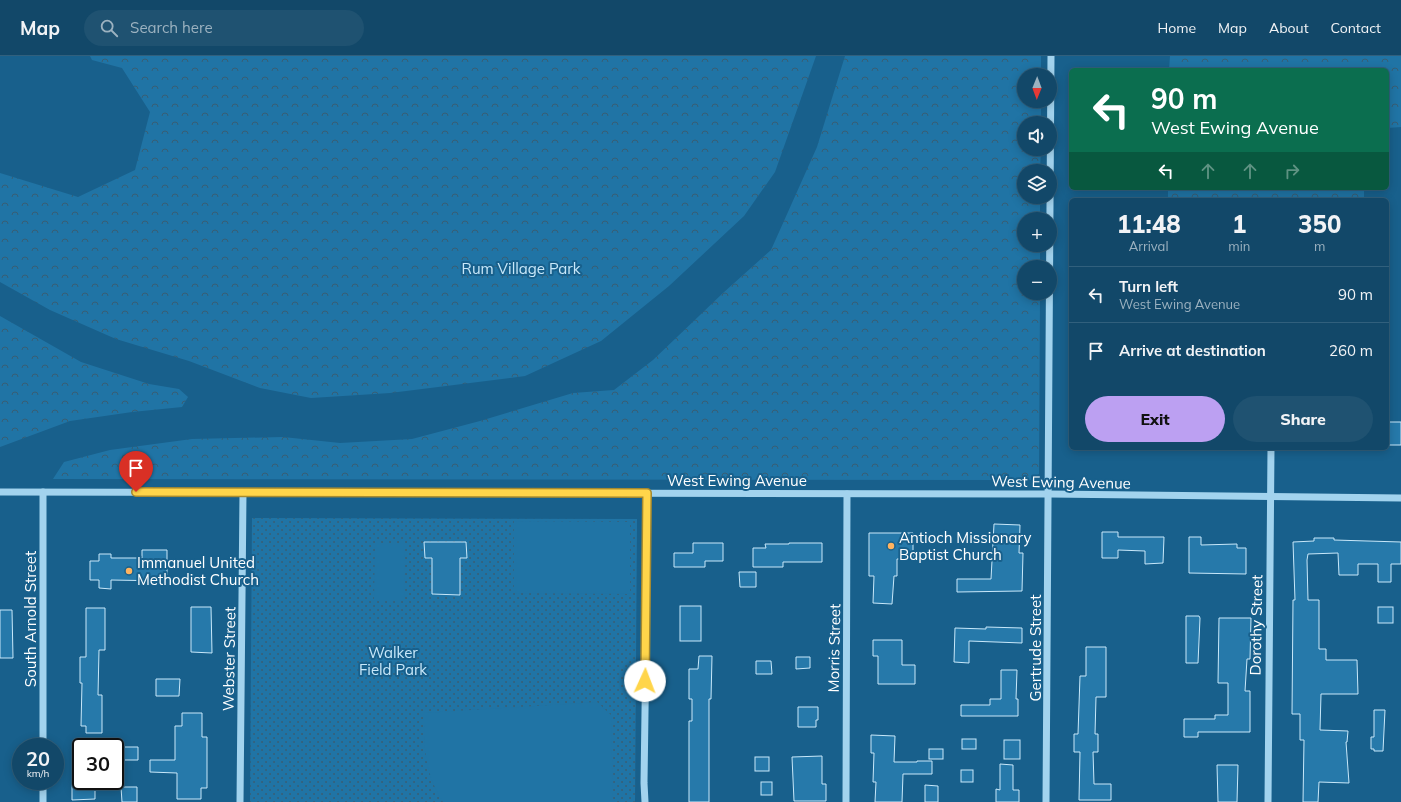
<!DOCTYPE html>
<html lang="en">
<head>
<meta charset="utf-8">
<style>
	body { margin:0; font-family:Mulish,sans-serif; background:#1f5271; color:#f1f3f6; height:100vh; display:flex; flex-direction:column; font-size:15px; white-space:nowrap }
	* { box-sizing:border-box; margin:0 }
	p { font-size:13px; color:#9cb2c0 }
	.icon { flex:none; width:22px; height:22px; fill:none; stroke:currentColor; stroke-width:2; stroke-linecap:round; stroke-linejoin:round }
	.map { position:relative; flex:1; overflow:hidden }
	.details { position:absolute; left:1069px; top:142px; width:320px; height:252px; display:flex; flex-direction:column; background:#124869; border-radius:6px; box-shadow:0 2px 10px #0003,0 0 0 1px #31607d }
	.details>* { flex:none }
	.top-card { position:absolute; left:1069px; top:12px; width:320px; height:122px; border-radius:6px; box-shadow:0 2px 10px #0003,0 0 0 1px #31607d; background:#0b6e4f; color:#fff; overflow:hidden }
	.needle { width:26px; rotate:181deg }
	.fabs { position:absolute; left:1017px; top:12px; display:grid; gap:8px }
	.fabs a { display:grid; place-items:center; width:40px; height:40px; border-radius:50%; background:#124869; box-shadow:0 2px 10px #0003,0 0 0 1px #31607d; font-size:20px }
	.speed { position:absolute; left:12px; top:682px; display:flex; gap:8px; font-size:20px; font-weight:700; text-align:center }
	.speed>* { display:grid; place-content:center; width:52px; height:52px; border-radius:50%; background:#124869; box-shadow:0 2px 10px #0003,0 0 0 1px #31607d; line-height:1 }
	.speed small { font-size:10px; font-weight:400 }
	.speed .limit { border:2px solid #111; border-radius:6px; background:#fff; color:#111 }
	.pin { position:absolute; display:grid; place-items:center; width:34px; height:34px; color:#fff; margin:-41px -17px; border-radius:50% 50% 50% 0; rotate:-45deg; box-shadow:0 0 4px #0007 }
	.pin .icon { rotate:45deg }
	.me { position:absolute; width:44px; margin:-22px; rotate:2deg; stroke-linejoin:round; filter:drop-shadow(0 0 3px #0008) }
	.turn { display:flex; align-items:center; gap:14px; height:84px; padding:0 16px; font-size:18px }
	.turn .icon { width:52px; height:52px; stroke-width:2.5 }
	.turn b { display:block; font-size:28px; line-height:34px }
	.lanes { display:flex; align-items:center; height:38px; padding:0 16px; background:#0003; justify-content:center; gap:20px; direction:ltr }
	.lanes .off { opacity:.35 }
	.eta { display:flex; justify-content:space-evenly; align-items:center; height:68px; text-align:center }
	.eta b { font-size:24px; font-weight:800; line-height:28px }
	.cta { display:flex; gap:8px; margin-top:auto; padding:8px 16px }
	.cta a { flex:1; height:46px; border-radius:24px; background:#bca0f2; color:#111; font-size:16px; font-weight:800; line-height:46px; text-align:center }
	.cta a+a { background:#1f5271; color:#f1f3f6 }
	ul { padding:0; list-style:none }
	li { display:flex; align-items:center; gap:12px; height:56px; padding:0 16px; border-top:1px solid #31607d }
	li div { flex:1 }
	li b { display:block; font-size:15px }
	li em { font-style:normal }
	header { display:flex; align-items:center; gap:24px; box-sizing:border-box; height:56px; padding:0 20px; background:#124869; border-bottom:1px solid #31607d }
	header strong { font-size:19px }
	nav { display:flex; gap:22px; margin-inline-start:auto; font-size:14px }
	.search { width:280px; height:36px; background:#1f5271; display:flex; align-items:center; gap:10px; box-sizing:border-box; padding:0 14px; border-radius:22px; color:#9cb2c0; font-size:15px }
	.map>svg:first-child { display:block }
	.green { fill:url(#green-dots) }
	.forest { fill:url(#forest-crowns) }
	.pitch { fill:#2074a5 }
	.building { fill:#2679aa; stroke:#c8e8fa }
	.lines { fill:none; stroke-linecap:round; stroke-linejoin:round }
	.minor { stroke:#a2d3ee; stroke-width:7 }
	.route-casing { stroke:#a68a30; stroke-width:10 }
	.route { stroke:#ffd54a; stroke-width:7 }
	.poi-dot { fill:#ffb35f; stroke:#18608c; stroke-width:1.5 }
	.labels { text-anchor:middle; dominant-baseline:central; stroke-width:4; stroke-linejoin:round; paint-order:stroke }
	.park-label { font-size:15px; fill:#c8e8fa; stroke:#18608c }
	.street-label { font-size:15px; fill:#fff; stroke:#18608c }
	.poi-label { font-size:15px; fill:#fff; stroke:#18608c; text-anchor:start }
</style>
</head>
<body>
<header>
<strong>Map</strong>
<div class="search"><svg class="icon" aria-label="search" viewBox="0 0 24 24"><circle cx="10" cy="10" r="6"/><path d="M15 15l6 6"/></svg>Search here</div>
<nav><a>Home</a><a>Map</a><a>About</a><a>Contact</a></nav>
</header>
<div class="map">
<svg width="1401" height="746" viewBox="0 0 1401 746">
	<defs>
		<pattern id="green-dots" width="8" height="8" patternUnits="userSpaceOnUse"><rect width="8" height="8" fill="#2074a5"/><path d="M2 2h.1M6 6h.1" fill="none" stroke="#385e74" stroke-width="1.8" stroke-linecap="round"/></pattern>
		<pattern id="forest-crowns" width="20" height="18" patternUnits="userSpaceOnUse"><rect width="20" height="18" fill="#2074a5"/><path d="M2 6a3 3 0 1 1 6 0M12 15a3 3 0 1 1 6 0" fill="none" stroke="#385e74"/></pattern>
	</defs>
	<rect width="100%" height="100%" fill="#18608c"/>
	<path class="green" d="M252,462l385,1 -2,283h-385z"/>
	<g class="forest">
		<path d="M90,0h726l-41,116 -31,44 -75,70 -68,55 -76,35 -135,17 -79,5 -51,-10 -71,-27 -73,-22 -66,-29 -50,-28v-109l78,24 57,-27 15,-58 -28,-44 -30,-8z"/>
		<path d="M845,0h196v19h-17v26h17v22h-17v26h17l-1,22h-16v26h16v22h-16v26h16v22h-16v26h16l-1,181 -7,6 -979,-1 11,-17 46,-12 82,-11 91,-2 57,6 72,-4 68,-18 93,-28 41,-3 39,-30 70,-67 48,-43 46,-103z"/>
		<path d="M1170,0h231v71l-14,1v-58h-218z"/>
		<rect x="1168" y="132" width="196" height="12"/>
		<path d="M0,260l81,46 68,22 30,5 9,8 -6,10 -50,5 -62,9 -70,26z"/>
	</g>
	<g class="pitch">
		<path d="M514,465l116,1v72l-116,-1z"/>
		<path d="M375,489h30l-1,56h-30z"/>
		<path d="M597,646l14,13 2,87h-170c-19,-30 -19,-55 -19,-89z"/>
	</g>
	<g class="building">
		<rect x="1387" y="366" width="14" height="23"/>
		<path d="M994,468l26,1 -1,28h4l-1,38 -65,1v-13h34z"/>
		<path d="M1102,476h16v5h46l-1,26 -18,1v-13l-27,-1v8h-16z"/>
		<path d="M869,477h44v26h-16v17h-3l-2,28 -19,-1 1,-27h-5z"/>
		<path d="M1189,481h12v8l36,-1v4h9v26l-57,-1z"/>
		<path d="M1314,482h20v2l67,2v22h-10v18h-13v-18h-20v11h-19l-1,-22 -30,1 -1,6 1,40h11v49h7v11h31l1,34h-37l-1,36 28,1 -1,11h-1l3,41 -30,-1 -1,20h-15l1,-62h-4v-26h-8l1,-114h2l-2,-58 21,-1z"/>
		<path d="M424,486h42l1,16h-7v37l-28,-1v-36h-7z"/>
		<path d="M693,487h30v18h-18v6h-31v-14h19z"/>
		<path d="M789,487h33v19h-39v5h-30v-19h13l-1,-4h24z"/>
		<path d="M142,494h25v31l-56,-1v9l-12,-1v-8h-9v-19h9v-7h12v4h31z"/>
		<path d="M739,516h17v15h-16z"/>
		<rect x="680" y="550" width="21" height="35"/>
		<path d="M191,551h20l1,46 -21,-1z"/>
		<rect x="1378" y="551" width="15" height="16"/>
		<path d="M86,552h19v42h-6l-1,45h4v38h-16v-7h-5l1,-43h-2v-26h6z"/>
		<path d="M0,554h12l1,48h-13z"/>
		<path d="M1186,560h13l1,2 -2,45h-12z"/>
		<path d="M1219,562h32l-1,41h-3l-2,32h5v41h-52v5h-14v-18h31v-4h13v-32h-10z"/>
		<path d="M986,571l36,1v15l-53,-2v22l-15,-1 1,-34 31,1z"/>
		<path d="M873,584h29v25h13v19h-37v-28h-5z"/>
		<path d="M1086,591h20v50h-10l-1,37h3v18h-5l1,32h17v16h-32l1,-48h-6v-18h4l2,-58h6z"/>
		<path d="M699,600h13l-1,43h-2v103h-20v-81h3v-22h-3v-30h9z"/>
		<path d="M796,601h14v11l-14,1z"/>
		<path d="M756,605h15l1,13h-16z"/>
		<path d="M1001,614h16l-1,29h2v17h-57v-11h29v-6h11z"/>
		<path d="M156,623h24l-1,17h-23z"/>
		<path d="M798,651h20v13h-2v7h-18z"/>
		<path d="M1374,654h11l-2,41h-9v-2h-3v-12h3z"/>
		<path d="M182,657h20v24h5v51h-6v11h-24v-26l-27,-1v-12h25v-34h7z"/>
		<path d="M871,679l24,1 -1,26h23v-1h15v13h-29l-1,28h-27l1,-20h-3l1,-29h-3z"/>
		<rect x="962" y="683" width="14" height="10"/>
		<rect x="1004" y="684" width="16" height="19"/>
		<path d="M119,691h19v13h-18z"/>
		<rect x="929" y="693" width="14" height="10"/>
		<path d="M822,700v28h4v17h-32l-2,-44z"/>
		<rect x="755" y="701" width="14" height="14"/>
		<path d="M1000,708l13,1v25h6v12h-23v-13l4,1z"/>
		<path d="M1217,709h21l-1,37h-19z"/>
		<rect x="961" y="714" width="12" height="12"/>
		<rect x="761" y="726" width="11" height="13"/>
		<path d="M72,728h23v15l-23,1z"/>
		<path d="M925,729l13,1v16h-13z"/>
		<path d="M121,731h16v15h-15z"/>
	</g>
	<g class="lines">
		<g class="minor">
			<path d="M0,436l1049,2 352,4"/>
			<path d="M43,691v-255"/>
			<path d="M43,725v21"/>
			<path d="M240,746l3,-309"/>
			<path d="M645,746l-1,-19 2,-141 1,-149"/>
			<path d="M846,746l1,-308"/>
			<path d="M1046,746l5,-746"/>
			<path d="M1268,746l3,-354"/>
		</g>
	</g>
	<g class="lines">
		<defs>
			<path id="route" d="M136,436l511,1 -2,188"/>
		</defs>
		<use href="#route" class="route-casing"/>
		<use href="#route" class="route"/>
	</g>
	<g class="poi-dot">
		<circle cx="891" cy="490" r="4"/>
		<circle cx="129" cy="515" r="4"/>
	</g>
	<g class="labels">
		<g class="park-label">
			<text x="521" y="212">Rum Village Park</text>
			<text x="393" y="596">Walker<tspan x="393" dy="17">Field Park</tspan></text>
		</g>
		<g class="street-label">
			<text x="737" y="424">West Ewing Avenue</text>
			<text transform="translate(1061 426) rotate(1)">West Ewing Avenue</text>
			<text transform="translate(30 563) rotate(-90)">South Arnold Street</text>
			<text transform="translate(1256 569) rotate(-89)">Dorothy Street</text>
			<text transform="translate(834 592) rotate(-89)">Morris Street</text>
			<text transform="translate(1035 592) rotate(-90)">Gertrude Street</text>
			<text transform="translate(229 603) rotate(-89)">Webster Street</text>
		</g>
		<g class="poi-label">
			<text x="899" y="481">Antioch Missionary<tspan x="899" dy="17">Baptist Church</tspan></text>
			<text x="137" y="506">Immanuel United<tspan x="137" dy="17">Methodist Church</tspan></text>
		</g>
	</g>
</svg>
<div class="fabs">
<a><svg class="needle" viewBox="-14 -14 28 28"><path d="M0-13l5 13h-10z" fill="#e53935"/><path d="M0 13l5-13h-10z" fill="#9cb2c0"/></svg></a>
<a><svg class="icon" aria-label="sound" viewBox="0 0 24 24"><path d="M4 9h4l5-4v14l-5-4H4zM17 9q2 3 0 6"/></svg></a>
<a><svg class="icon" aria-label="layers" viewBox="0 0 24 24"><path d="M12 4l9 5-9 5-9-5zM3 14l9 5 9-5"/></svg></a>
<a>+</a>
<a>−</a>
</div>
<div class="speed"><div>20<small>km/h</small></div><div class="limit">30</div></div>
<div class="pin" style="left:136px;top:436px;background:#d93025"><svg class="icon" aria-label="arrive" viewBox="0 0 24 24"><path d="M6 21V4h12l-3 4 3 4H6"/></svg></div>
<svg class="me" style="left:645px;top:625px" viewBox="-20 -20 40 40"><circle r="19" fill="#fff"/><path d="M0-13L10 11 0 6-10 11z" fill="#ffd54a"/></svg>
<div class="top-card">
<div class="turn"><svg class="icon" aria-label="left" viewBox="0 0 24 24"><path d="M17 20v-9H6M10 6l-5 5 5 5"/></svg><div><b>90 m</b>West Ewing Avenue</div></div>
<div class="lanes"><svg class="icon" aria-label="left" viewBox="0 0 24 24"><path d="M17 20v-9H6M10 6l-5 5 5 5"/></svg><svg class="icon off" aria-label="ahead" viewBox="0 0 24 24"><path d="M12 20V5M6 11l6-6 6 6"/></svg><svg class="icon off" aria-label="ahead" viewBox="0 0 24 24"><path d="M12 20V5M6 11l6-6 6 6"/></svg><svg class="icon off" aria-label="right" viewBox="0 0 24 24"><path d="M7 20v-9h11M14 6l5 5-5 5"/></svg></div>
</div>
<section class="details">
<div class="eta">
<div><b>11:48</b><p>Arrival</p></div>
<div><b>1</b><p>min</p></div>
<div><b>350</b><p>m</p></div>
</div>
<ul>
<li><svg class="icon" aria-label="left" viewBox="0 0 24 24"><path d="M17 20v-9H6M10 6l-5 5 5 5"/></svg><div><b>Turn left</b><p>West Ewing Avenue</p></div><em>90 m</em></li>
<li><svg class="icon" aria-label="arrive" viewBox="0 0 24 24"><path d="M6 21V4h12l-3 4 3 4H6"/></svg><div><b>Arrive at destination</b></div><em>260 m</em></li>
</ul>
<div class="cta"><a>Exit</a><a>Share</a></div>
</section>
</div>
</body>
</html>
